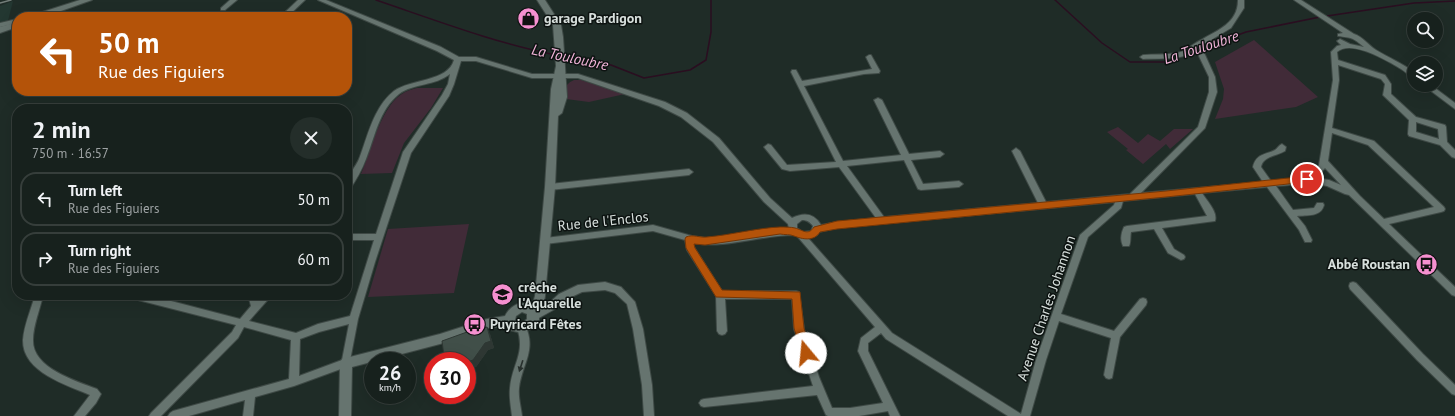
<!DOCTYPE html>
<html lang="en">
<head>
<meta charset="utf-8">
<style>
	body { margin:0; font-family:"PT Sans",sans-serif; background:#242e2a; color:#f1f3f6; height:100vh; display:flex; flex-direction:column; font-size:15px; white-space:nowrap }
	* { box-sizing:border-box; margin:0 }
	p { font-size:13px; color:#9ea3a4 }
	.icon { flex:none; width:22px; height:22px; fill:none; stroke:currentColor; stroke-width:2; stroke-linecap:round; stroke-linejoin:round }
	.map { position:relative; flex:1; overflow:hidden }
	.panel { position:absolute; left:12px; top:104px; width:340px; height:196px; display:flex; flex-direction:column; background:#17211d; border-radius:16px; box-shadow:0 4px 16px #0002,0 0 0 1px #363e3b }
	.panel>* { flex:none }
	.top-card { position:absolute; left:12px; top:12px; width:340px; height:84px; border-radius:16px; box-shadow:0 4px 16px #0002,0 0 0 1px #363e3b; background:#b45309; color:#fff; overflow:hidden }
	.tools { position:absolute; left:1407px; top:12px; display:grid; gap:8px }
	.tools a { display:grid; place-items:center; width:36px; height:36px; border-radius:50%; background:#17211d; box-shadow:0 4px 16px #0002,0 0 0 1px #363e3b; font-size:20px }
	.speed { position:absolute; left:364px; top:352px; display:flex; gap:8px; font-size:20px; font-weight:700; text-align:center }
	.speed>* { display:grid; place-content:center; width:52px; height:52px; border-radius:50%; background:#17211d; box-shadow:0 4px 16px #0002,0 0 0 1px #363e3b; line-height:1 }
	.speed small { font-size:10px; font-weight:400 }
	.speed .limit { border:6px solid #d22; background:#fff; color:#111 }
	.pin { position:absolute; display:grid; place-items:center; width:34px; height:34px; color:#fff; margin:-17px; border:2px solid #fff; border-radius:50%; box-shadow:0 1px 4px #0007 }
	.me { position:absolute; width:44px; margin:-22px; rotate:343deg; stroke-linejoin:round; filter:drop-shadow(0 0 3px #0008) }
	.turn { display:flex; align-items:center; gap:14px; height:84px; padding:0 20px; font-size:18px }
	.turn .icon { width:52px; height:52px; stroke-width:2.5 }
	.turn b { display:block; font-size:28px; line-height:34px }
	.round { display:grid; place-items:center; flex:none; width:42px; height:42px; border-radius:21px; background:#242e2a }
	.overview { display:flex; align-items:center; justify-content:space-between; height:68px; padding:0 20px }
	h1 { font-size:24px; font-weight:800; line-height:30px }
	ul { padding:0; list-style:none }
	li { display:flex; align-items:center; gap:12px; height:54px; margin:0 8px 6px; padding:0 12px; border:2px solid #363e3b; border-radius:16px }
	li div { flex:1 }
	li b { display:block; font-size:15px }
	li em { font-style:normal }
	.map>svg:first-child { display:block }
	.built { fill:#233731 }
	.green { fill:#412b38 }
	.lines { fill:none; stroke-linecap:round; stroke-linejoin:round }
	.stream { stroke:#2a0e20; stroke-width:1.5 }
	.minor-casing { stroke:#3e4945; stroke-width:2 }
	.tertiary-casing { stroke:#3e4945; stroke-width:2 }
	.secondary-casing { stroke:#3e4945; stroke-width:2 }
	.minor { fill:#66746f; fill-rule:evenodd }
	.tertiary { fill:#66746f; fill-rule:evenodd }
	.secondary { fill:#66746f; fill-rule:evenodd }
	.rail { stroke:#727d79; stroke-width:1.5 }
	.wall { fill:#38443f }
	.shaded-wall { fill:#2e3733 }
	.building { fill:#414f49; stroke:#2e3733 }
	.oneway { fill:#28302d }
	.route { fill:#b45309; stroke:#753606 }
	.labels { text-anchor:middle; dominant-baseline:central; stroke-width:3; stroke-linejoin:round; paint-order:stroke }
	.poi-label { font-size:14px; font-weight:bold; fill:#d8e0dd; stroke:#0d1311; text-anchor:start }
	.street-label { font-size:14px; fill:#d8e0dd; stroke:#0d1311 }
	.water-label { font-size:15px; font-style:italic; fill:#f1b4d8; stroke:#0d1311 }
</style>
</head>
<body>
<div class="map">
<svg width="1455" height="416" viewBox="0 0 1455 416">
	<rect width="100%" height="100%" fill="#1f2c27"/>
	<path class="built" d="M13,1l-5,20 -8,3v-18z"/>
	<g class="green">
		<path d="M1254,40l64,57 -22,10 -81,12 8,-20 1,-10 -9,-27z"/>
		<path d="M574,80h7l44,14 -36,8 -23,-3c1,-10 -3,-14 8,-19z"/>
		<path d="M417,88h26l-12,20 -27,35 -12,30 -31,1c10,-23 20,-70 44,-82 4,-2 8,-3 12,-4z"/>
		<path d="M1118,127l20,16 10,-9 12,7 14,-12h19l-23,20 -4,-5 -23,20 -17,-14 2,-1 -21,-17z"/>
		<path d="M469,224l-15,69 -86,4 20,-68z"/>
	</g>
	<g class="lines">
		<g class="stream">
			<path d="M376,0c59,20 119,43 180,55"/>
			<path d="M1055,0l47,43 28,19h36l13,-5"/>
			<path d="M1327,16l87,-13 41,-2"/>
			<path d="M1192,52l54,-20 74,-15"/>
			<path d="M563,56l48,9 33,13 46,-8 16,-10 5,-28v-32"/>
		</g>
		<defs>
			<g id="minor">
				<path d="M230,0h7l-12,10h-4v-2z"/>
				<path d="M298,0h7l-18,17h-7z"/>
				<path d="M318,0h8l115,47 18,10h17l56,17h46l87,28 22,11 32,25 51,60 22,20c12,-6 22,-5 29,7l16,-3 39,-4 -37,-51 -49,4 -8,-2 -18,-22 4,-3 3,1 16,20 49,-3 -45,-90 1,-2h4l6,11 70,-12 -6,-12 3,-2h2l9,16 -1,2 -15,1 -60,12 39,75 58,-6 -27,-55 4,-2 4,2 27,54 31,-3 4,3 -4,3 -29,3 12,24 36,-3 4,3 -4,3 -38,3 -3,-1 -14,-29 -57,6 37,51 154,-14 -26,-52 4,-3 4,3 26,51 84,-8 68,-67 11,-35v-15l-13,-27c-13,11 -37,8 -53,9l-3,-2 3,-2c11,-1 23,0 34,-2 10,-2 15,-9 24,-13 17,-10 37,-17 37,-40h6v8l-13,20 -30,18 14,31 2,15 -12,36 -64,65 122,-11 -10,-15c3,-13 12,-12 22,-17 3,-2 3,-4 7,-6l4,3 -1,4c-8,5 -22,5 -24,16l10,14c17,-2 37,0 48,-16l14,-85 -2,-28 6,-6 4,-1 -4,-4 3,-2 10,5 14,3c-12,-10 -12,-9 -26,-11v-2l5,-1 -49,-33h7l53,34c9,3 14,11 22,16 13,8 26,13 38,22v6c-5,-2 -8,-6 -13,-9 -13,-8 -50,-30 -64,-17l1,8 47,15 6,9v10l25,23 29,8 1,2 1,15 8,8v8l-3,-1 -12,-12 -31,-9 -1,-2 1,-14 -24,-23 -2,-2 2,-11 -4,-5 -43,-14 1,15 -7,48 42,13 70,66 1,2 -1,2 -3,1 -52,12 66,63v9l-3,-1 -103,-100 -4,-1 -18,-8 -20,-4 -16,3 -15,1 17,24 21,-2 3,-5h6l1,2c-3,12 -17,10 -27,11l8,10 7,14 -1,2h-6l-6,-12 -32,-43 -65,6c5,8 16,19 13,28l-53,7 12,21 10,6 1,2 -1,2 -3,1 -13,-7 -14,-24 -23,3c-1,4 0,11 -2,14h-6c-3,-6 -2,-13 1,-19l3,-1 80,-10 -12,-22 -72,7 -2,7 -33,29 -27,77 53,17 26,-32 3,-1 3,1 1,3 -1,3 -26,32 -8,41 -3,1 -3,-1 -2,-3 7,-37 -52,-17 -13,39 -16,56h-22l-122,-77 -5,-6 -13,10v8l32,65h-10l-2,-5 -29,5h-31l-2,-1 -9,-20 -113,12 -3,-1 -2,-3 2,-3 3,-1 109,-13 -19,-57 -2,-30h-67l2,32 -2,3 -3,1 -3,-1 -2,-3 -1,-35 -29,-46 -2,-10 -32,-9 -108,13 -3,-1 -1,-2 1,-2 3,-1 108,-13 39,11 14,2 22,-2 45,-7h16l-1,-5 -24,-22 -51,-60 -32,-25 -22,-11 -81,-28h-46l-56,-17h-15l-7,23 -5,12 -38,57 -36,109 -17,57 -9,47 -55,20 -39,11 -2,19h-10l2,-16 -56,16h-21l2,-3 3,-2 116,-32 2,-39 -47,-13 -6,11 -77,78h-12l2,-3 81,-81 4,-7 -102,-26 -3,-1 -1,-3h18l92,24 11,-13 -3,-11h8l2,5 4,-5h10l-23,26 47,12 22,-9 32,-8 24,-76h-27v-6h29l27,-82 39,-57 6,-11 2,-10c-15,12 -36,9 -51,20 -20,16 -24,43 -33,65 -4,11 -10,21 -16,30l-3,1c0,-3 -1,-7 0,-9 2,-7 9,-15 12,-22 9,-23 14,-51 35,-68 16,-12 54,-9 60,-31l-17,-9zM1416,122l22,7 1,10 -23,-7zM1332,133l36,12 66,62 -50,12 -24,-23 -32,-35zM1325,168l16,17 -12,-5 -13,-2zM1115,202l-1,3 -34,30 -44,125 -15,54 -129,-81 -84,-95 9,-3 2,-3 18,-4zM802,220c5,0 8,2 11,6l-2,5 -8,1 -6,-4v-4zM794,235l3,1 78,91 -14,11 -3,13 25,52 -33,5h-18l-13,-31 -15,-48 -5,-37 -3,-1h-74l-28,-44v-4c32,6 67,-8 100,-8zM349,324l-7,36 -43,16 1,-37 19,-7z"/>
				<path d="M17,19v4l-17,4v-4z"/>
				<path d="M1423,85h8l24,18v6z"/>
				<path d="M689,169l4,3 -4,3 -139,15 -4,-3 4,-3z"/>
				<path d="M605,282l16,5 14,15 8,27 9,56 2,31h-10l-2,-31 -9,-56 -6,-25 -12,-11 -10,-3 -23,2 -17,8 -10,9 -18,10 -3,1 -3,-1 -1,-3 1,-3 18,-10 10,-9 19,-9z"/>
				<path d="M1353,282l3,1 67,71 32,31v10l-3,-1 -35,-34 -67,-71 -1,-3 1,-3z"/>
				<path d="M35,295h8c-3,15 -10,30 -10,45 -1,28 43,41 64,49l4,5 -5,9 -11,13h-11l16,-21c-23,-10 -68,-23 -67,-55 1,-15 8,-30 12,-45z"/>
				<path d="M522,324l3,1c12,25 -3,39 -6,63 -1,9 2,19 3,28h-10c-1,-9 -3,-19 -2,-28 2,-24 16,-35 7,-60l2,-3z"/>
			</g>
			<path id="tertiary" d="M537,0h8l16,25 2,12 4,60 -5,16 -4,3 -3,71 -10,109 -2,12 -4,6v6l-6,8 -11,5 -13,-3 -3,-4 -19,2 -47,16 -88,23 -1,49h-12l1,-53 2,-4 98,-25 47,-15 18,-3c5,-10 16,-17 27,-10l3,-10 10,-109 6,-98 5,-23 -3,-41zM522,312l5,2v5l-5,4h-5l-2,-3 1,-4z"/>
			<g id="secondary">
				<path d="M80,0h12l-48,17h-12l1,-2z"/>
				<path d="M17,22v5l-17,6v-6z"/>
			</g>
		</defs>
		<use href="#minor" class="minor-casing"/>
		<use href="#tertiary" class="tertiary-casing"/>
		<use href="#secondary" class="secondary-casing"/>
		<use href="#minor" class="minor"/>
		<use href="#tertiary" class="tertiary"/>
		<use href="#secondary" class="secondary"/>
		<path class="rail" d="M0,3l11,-3"/>
	</g>
	<path class="wall" d="M490,334l4,14 -6,2 -12,17 -5,1 -4,-1v-6h-20l-3,-5z"/>
	<path class="shaded-wall" d="M487,327l3,7 4,14 -6,2 -12,17 -5,1 -4,-6z"/>
	<path class="building" d="M487,327l4,14 -6,2 -12,17 -6,2 -15,-7 -8,1 -2,-15 25,-9z"/>
	<defs><path id="oneway-solid" d="M-6-.8H1V-3.2L6.5 0L1 3.2V.8H-6Z"/></defs>
	<use class="oneway" href="#oneway-solid" transform="translate(521 366) rotate(108)"/>
	<path class="route" d="M1307,176l4,3 -4,3 -141,15 -329,32 -17,3c-6,10 -18,7 -26,4 -4,-2 -9,-1 -14,-2l-75,11 -11,-1 1,4 27,42 78,2 4,36 7,25 -1,3 -4,1 -4,-1 -1,-3 -7,-25 -2,-29 -76,-2 -30,-49 -1,-9 1,-2c7,-3 14,1 21,0 24,-2 49,-9 73,-10 5,0 11,0 15,1 8,2 13,8 19,-1l23,-6 329,-30z"/>
	<defs>
		<symbol id="shop-disc" viewBox="-11 -11 22 22"><circle r="9.5" fill="#f690d0" stroke="#0d1311"/><path d="M-5-2.5h2.3a2.7 3.5 0 0 1 5.4 0H5L5.5 6h-11ZM-1.5-2.5h3a1.5 2.3 0 0 0-3 0Z" fill="#111"/></symbol>
		<symbol id="bus-disc" viewBox="-11 -11 22 22"><circle r="9.5" fill="#f690d0" stroke="#0d1311"/><path d="M-5-6H5V4H4V6H2V4H-2V6H-4V4H-5ZM-3.5-4V0h7V-4ZM-3.5 1.2v1.5H-2V1.2ZM2 1.2v1.5H3.5V1.2Z" fill="#111"/></symbol>
		<symbol id="school-disc" viewBox="-11 -11 22 22"><circle r="9.5" fill="#f690d0" stroke="#0d1311"/><path d="M0-5L7-2L0 1L-7-2ZM-4 1L0 2.5L4 1V4Q0 6-4 4Z" fill="#111"/></symbol>
	</defs>
	<g fill-rule="evenodd">
		<use href="#shop-disc" x="516" y="6" width="25" height="25"/>
		<use href="#bus-disc" x="1414" y="252" width="25" height="25"/>
		<use href="#school-disc" x="490" y="282" width="25" height="25"/>
		<use href="#bus-disc" x="462" y="312" width="25" height="25"/>
	</g>
	<g class="labels">
		<g class="poi-label">
			<text x="544" y="18">garage Pardigon</text>
			<text x="1410" y="264" text-anchor="end">Abbé Roustan</text>
			<text x="518" y="287">crêche<tspan x="518" dy="16">l'Aquarelle</tspan></text>
			<text x="490" y="324">Puyricard Fêtes</text>
		</g>
		<g class="street-label">
			<text transform="translate(603 221) rotate(-6)">Rue de l'Enclos</text>
			<text transform="translate(1046 308) rotate(-71)">Avenue Charles Johannon</text>
		</g>
		<g class="water-label">
			<text transform="translate(1201 47) rotate(-18)">La Touloubre</text>
			<text transform="translate(570 57) rotate(12)">La Touloubre</text>
		</g>
	</g>
</svg>
<div class="tools">
<a><svg class="icon" aria-label="search" viewBox="0 0 24 24"><circle cx="10" cy="10" r="6"/><path d="M15 15l6 6"/></svg></a>
<a><svg class="icon" aria-label="layers" viewBox="0 0 24 24"><path d="M12 4l9 5-9 5-9-5zM3 14l9 5 9-5"/></svg></a>
</div>
<div class="speed"><div>26<small>km/h</small></div><div class="limit">30</div></div>
<div class="pin" style="left:1307px;top:179px;background:#d93025"><svg class="icon" aria-label="arrive" viewBox="0 0 24 24"><path d="M6 21V4h12l-3 4 3 4H6"/></svg></div>
<svg class="me" style="left:806px;top:353px" viewBox="-20 -20 40 40"><circle r="19" fill="#fff"/><path d="M0-13L10 11 0 6-10 11z" fill="#b45309"/></svg>
<div class="top-card">
<div class="turn"><svg class="icon" aria-label="left" viewBox="0 0 24 24"><path d="M17 20v-9H6M10 6l-5 5 5 5"/></svg><div><b>50 m</b>Rue des Figuiers</div></div>
</div>
<section class="panel">
<div class="overview"><div><h1>2 min</h1><p>750 m · 16:57</p></div><a class="round"><svg class="icon" aria-label="close" viewBox="0 0 24 24"><path d="M6 6l12 12M18 6L6 18"/></svg></a></div>
<ul>
<li><svg class="icon" aria-label="left" viewBox="0 0 24 24"><path d="M17 20v-9H6M10 6l-5 5 5 5"/></svg><div><b>Turn left</b><p>Rue des Figuiers</p></div><em>50 m</em></li>
<li><svg class="icon" aria-label="right" viewBox="0 0 24 24"><path d="M7 20v-9h11M14 6l5 5-5 5"/></svg><div><b>Turn right</b><p>Rue des Figuiers</p></div><em>60 m</em></li>
</ul>
</section>
</div>
</body>
</html>
